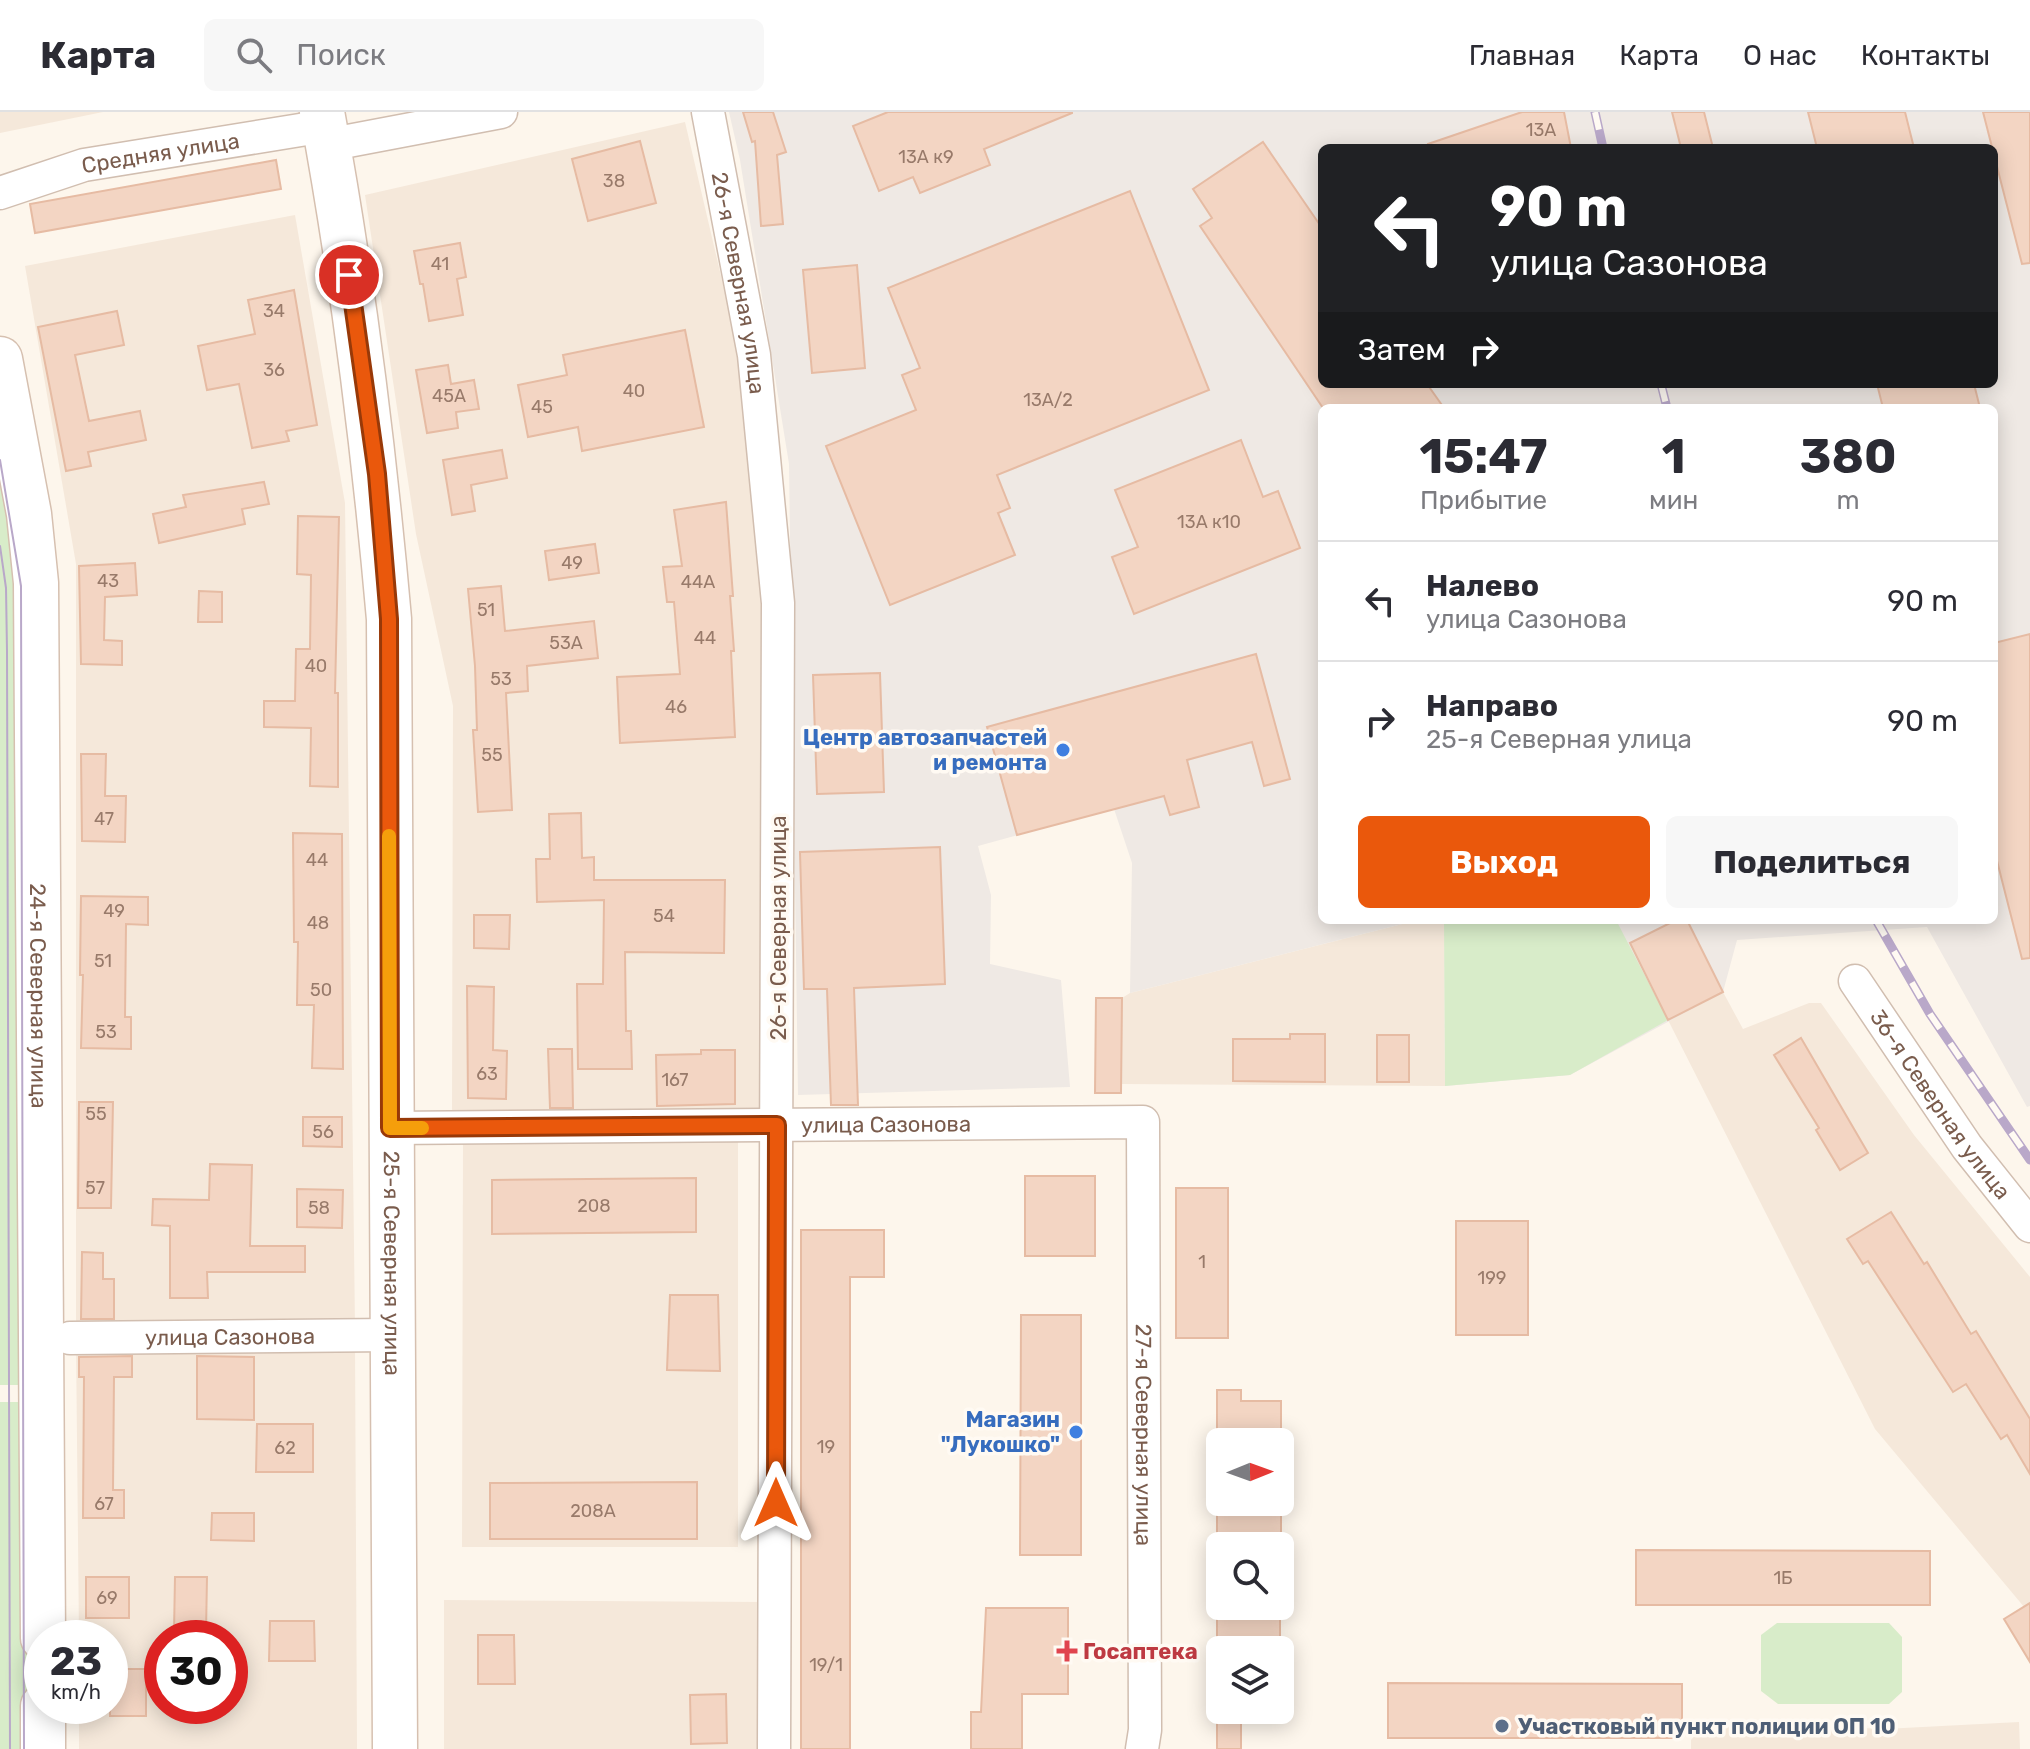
<!DOCTYPE html>
<html lang="ru">
<head>
<meta charset="utf-8">
<style>
	body { margin:0; font-family:Rubik,sans-serif; background:#f7f7f7; color:#2b2b33; height:100vh; display:flex; flex-direction:column; font-size:30px; white-space:nowrap }
	* { box-sizing:border-box; margin:0 }
	p { font-size:26px; color:#7c7c81 }
	.icon { flex:none; width:44px; height:44px; fill:none; stroke:currentColor; stroke-width:2; stroke-linecap:round; stroke-linejoin:round }
	.map { position:relative; flex:1; overflow:hidden }
	.sheet { position:absolute; left:1318px; top:292px; width:680px; height:520px; display:flex; flex-direction:column; background:#fff; border-radius:12px; box-shadow:0 4px 20px #0003 }
	.sheet>* { flex:none }
	.top-card { position:absolute; left:1318px; top:32px; width:680px; height:244px; border-radius:12px; box-shadow:0 4px 20px #0003; background:#202124; color:#fff; overflow:hidden }
	.needle { width:52px; rotate:89deg }
	.fabs { position:absolute; left:1206px; top:1316px; display:grid; gap:16px }
	.fabs a { display:grid; place-items:center; width:88px; height:88px; border-radius:12px; background:#fff; box-shadow:0 4px 20px #0003; font-size:40px }
	.speed { position:absolute; left:24px; top:1508px; display:flex; gap:16px; font-size:40px; font-weight:700; text-align:center }
	.speed>* { display:grid; place-content:center; width:104px; height:104px; border-radius:50%; background:#fff; box-shadow:0 4px 20px #0003; line-height:1 }
	.speed small { font-size:20px; font-weight:400 }
	.speed .limit { border:12px solid #d22; background:#fff; color:#111 }
	.pin { position:absolute; display:grid; place-items:center; width:68px; height:68px; color:#fff; margin:-34px; border:4px solid #fff; border-radius:50%; box-shadow:0 2px 8px #0007 }
	.me { position:absolute; width:88px; margin:-44px; rotate:0deg; stroke-linejoin:round; filter:drop-shadow(0 0 6px #0008) }
	.turn { display:flex; align-items:center; gap:28px; height:168px; padding:0 40px; font-size:36px }
	.turn .icon { width:104px; height:104px; stroke-width:2.5 }
	.turn b { display:block; font-size:56px; line-height:68px }
	.then { display:flex; align-items:center; height:76px; padding:0 40px; background:#0003; gap:16px; font-size:30px }
	.eta { display:flex; justify-content:space-evenly; align-items:center; height:136px; text-align:center }
	.eta b { font-size:48px; font-weight:700; line-height:56px }
	.cta { display:flex; gap:16px; margin-top:auto; padding:16px 40px }
	.cta a { flex:1; height:92px; border-radius:12px; background:#ea580c; color:#fff; font-size:32px; font-weight:700; line-height:92px; text-align:center }
	.cta a+a { background:#f7f7f7; color:#2b2b33 }
	ul { padding:0; list-style:none }
	li { display:flex; align-items:center; gap:24px; height:120px; padding:0 40px; border-top:2px solid #e1e1e2 }
	li div { flex:1 }
	li b { display:block; font-size:30px }
	li em { font-style:normal }
	header { display:flex; align-items:center; gap:48px; box-sizing:border-box; height:112px; padding:0 40px; background:#fff; border-bottom:2px solid #e1e1e2 }
	header strong { font-size:38px }
	nav { display:flex; gap:44px; margin-inline-start:auto; font-size:28px }
	.search { width:560px; height:72px; background:#f7f7f7; display:flex; align-items:center; gap:20px; box-sizing:border-box; padding:0 28px; border-radius:12px; color:#7c7c81; font-size:30px }
	.map>svg:first-child { display:block }
	.residential { fill:#f5e8da; fill-rule:evenodd }
	.industrial { fill:#efe9e4; fill-rule:evenodd }
	.green { fill:#d8ecc9 }
	.building { fill:#f3d5c3; stroke:#e6bba3; stroke-width:2 }
	.lines { fill:none; stroke-linecap:round; stroke-linejoin:round }
	.street-casing { stroke:#d1beb0; stroke-width:35 }
	.secondary-casing { stroke:#d6c0b0; stroke-width:47 }
	.street { stroke:#fff; stroke-width:32 }
	.secondary { stroke:#fff; stroke-width:44 }
	.tram { stroke:#b9a8c9; stroke-width:2 }
	.rail-casing { stroke:#b9a8c9; stroke-width:9 }
	.rail { stroke:#fffaf3; stroke-width:6; stroke-dasharray:18; stroke-linecap:butt }
	.route-casing { stroke:#983908; stroke-width:20 }
	.route { stroke:#ea580c; stroke-width:14 }
	.slow { stroke:#f59e0b; stroke-width:14 }
	.shop-dot { fill:#3f7fe0; stroke:#fffaf3; stroke-width:3 }
	.health-dot { fill:#e0444e; stroke:#fffaf3; stroke-width:3 }
	.service-dot { fill:#5c6f8a; stroke:#fffaf3; stroke-width:3 }
	.labels { text-anchor:middle; dominant-baseline:central; stroke-width:7; stroke-linejoin:round; paint-order:stroke }
	.number-label { font-size:18px; fill:#987a6a }
	.street-label { font-size:22px; fill:#7a5c4d; stroke:#fffaf3 }
	.shop-label { font-size:22px; font-weight:bold; fill:#366cbe; stroke:#fffaf3; text-anchor:end }
	.health-label { font-size:22px; font-weight:bold; fill:#be3a42; stroke:#fffaf3; text-anchor:start }
	.service-label { font-size:22px; font-weight:bold; fill:#4e5e75; stroke:#fffaf3; text-anchor:start }
</style>
</head>
<body>
<header>
<strong>Карта</strong>
<div class="search"><svg class="icon" aria-label="search" viewBox="0 0 24 24"><circle cx="10" cy="10" r="6"/><path d="M15 15l6 6"/></svg>Поиск</div>
<nav><a>Главная</a><a>Карта</a><a>О нас</a><a>Контакты</a></nav>
</header>
<div class="map">
<svg width="2030" height="1637" viewBox="0 0 2030 1637">
	<rect width="100%" height="100%" fill="#fdf6ec"/>
	<g class="residential">
		<path d="M0,0h103l-103,21z"/>
		<path d="M685,10l54,231 28,253 3,502 -318,5 1,-407 -37,-172 -51,-339z"/>
		<path d="M295,103l50,288 10,825 -279,2v-766l-51,-298z"/>
		<path d="M1418,808h26l1,166 -324,-2 1,-86 8,-5z"/>
		<path d="M1723,880l20,37 66,-26h12l93,132 116,142v337l-155,-185 -207,-409z"/>
		<path d="M463,1030h275v405h-276z"/>
		<path d="M76,1229l279,2 2,406h-278v-43h31v-68h-31zM162,1526h68v68h-68z"/>
		<path d="M444,1488l319,2 -1,147h-318z"/>
		<path d="M1708,1609l176,8 135,-7 1,27h-329v-9z"/>
	</g>
	<path class="industrial" d="M729,0h1301v994l-3,1 -100,-180 -190,13 -14,52 -153,83 -125,11 -1,-166h550v-512h-672v512h96l-288,73 2,-130 -18,-54 -136,37 13,49 -1,69 71,16 9,107 -272,8 -9,-631 -49,-304zM1322,36h672v236h-672z"/>
	<g class="green">
		<path d="M0,321l15,93 10,859h-25z"/>
		<path d="M1444,808h172l52,100 -98,55 -125,11z"/>
		<path d="M0,1290h35l-2,347h-33z"/>
		<path d="M1777,1511h112l13,14v55l-13,12h-111l-17,-13v-56z"/>
	</g>
	<g class="building">
		<path d="M743,0h30l13,40 -9,3 6,69 -22,2 -6,-85 -3,1z"/>
		<path d="M888,0h184v1l-88,36 6,16 -70,28 -7,-16 -34,14 -26,-65z"/>
		<path d="M1522,0h42l7,36h-142l-1,-4z"/>
		<path d="M1672,0h32l9,36h-32z"/>
		<path d="M1808,0h97l9,36h-97z"/>
		<path d="M1983,0h47v151l-8,1z"/>
		<path d="M640,29l16,62 -68,18 -16,-62z"/>
		<path d="M1263,30l59,86v156h105l17,24h-121l-123,-182 12,-8 -19,-29z"/>
		<path d="M276,48l5,29 -246,44 -5,-29z"/>
		<path d="M1130,79l79,199 -212,85 13,33 -12,5 17,42 -125,50 -64,-159 90,-36 -14,-35 18,-7 -32,-80z"/>
		<path d="M460,131l6,34 -9,2 6,36 -34,6 -6,-37h-3l-6,-33z"/>
		<path d="M857,153l8,103 -53,5 -9,-103z"/>
		<path d="M294,178l23,135 -31,6 3,10 -37,7 -13,-64 -32,6 -9,-44 57,-12 -7,-34z"/>
		<path d="M117,199l7,34 -49,10 14,66 51,-10 6,29 -58,12 3,14 -25,5 -28,-144z"/>
		<path d="M685,218l19,97 -122,24 -4,-24 -50,10 -10,-52 49,-10 -4,-20z"/>
		<path d="M448,253l3,19 23,-4 5,29 -23,3 2,16 -31,5 -11,-63z"/>
		<path d="M1877,272h97l6,24h-97z"/>
		<path d="M1241,328l22,57 15,-6 22,57 -166,66 -22,-57 26,-10 -23,-57z"/>
		<path d="M502,338l5,28 -36,7 4,26 -23,4 -9,-55z"/>
		<path d="M264,370l5,22 -27,5 3,15 -86,19 -6,-29 33,-7 -3,-12z"/>
		<path d="M726,390l7,94h-3l4,55h-3l4,86 -115,6 -3,-66 63,-3 -6,-72h-7l-4,-35 19,-1 -8,-56z"/>
		<path d="M298,404l41,1 -4,176h3v94l-28,-1 1,-58 -47,-1v-26h31l1,-52h14l1,-74 -14,-1z"/>
		<path d="M595,432l4,29 -50,7 -4,-29z"/>
		<path d="M135,451l2,32 -32,2 -1,43 18,1v24l-41,-1 -2,-98z"/>
		<path d="M501,474l4,45 89,-10 4,37 -71,8 1,25 -22,2 6,117 -34,2 -5,-82h4l-2,-64 -7,-77z"/>
		<path d="M199,479l23,1v30h-24z"/>
		<path d="M2030,522v324l-8,1 -28,-110v-206z"/>
		<path d="M1256,542l34,125 -26,7 -12,-44 -65,18 12,47 -29,8 -6,-19 -147,39 -30,-108z"/>
		<path d="M880,561l4,119 -67,2 -4,-119z"/>
		<path d="M81,642h25l-1,42h21l-1,46 -43,-1z"/>
		<path d="M581,701l1,45 12,-1v23h131l-1,73 -99,-1 1,79h5l1,38h-54l-1,-85h26l1,-84 -67,2 -1,-43h14l-1,-45z"/>
		<path d="M293,721l49,1 1,235 -31,-1 2,-63h-17l1,-63h-4z"/>
		<path d="M940,735l5,137 -91,4 4,117h-27l-4,-116h-23l-4,-137z"/>
		<path d="M81,784l67,1v28l-22,-1 -1,93h6v32l-50,-1 2,-73h-3z"/>
		<path d="M474,803h36l-1,34 -35,-1z"/>
		<path d="M1676,808h11l36,72 -55,28 -38,-77z"/>
		<path d="M467,874l27,1 -1,63 14,1 -1,48 -38,-1z"/>
		<path d="M1096,886h26l-1,95h-26z"/>
		<path d="M1290,922h35v48l-92,-1v-42h57z"/>
		<rect x="1377" y="923" width="32" height="47"/>
		<path d="M1801,926l67,115 -28,17 -24,-40 3,-2 -45,-73z"/>
		<path d="M548,937h24l1,59h-23z"/>
		<path d="M701,938h34v54l-78,2 -1,-51 45,-1z"/>
		<path d="M79,990h34l-2,106h-33z"/>
		<path d="M303,1005h39v30l-39,-1z"/>
		<path d="M210,1052l42,1 -2,81h55v26h-98l1,26h-38v-72l-18,-1 1,-26 56,1z"/>
		<rect x="1025" y="1064" width="70" height="80"/>
		<path d="M696,1066v54l-204,2v-54z"/>
		<rect x="1176" y="1076" width="52" height="150"/>
		<path d="M297,1077l46,1 -1,38 -45,-1z"/>
		<path d="M1891,1100l33,52 3,-2 44,72 5,-3 54,88v55l-23,-39 -6,4 -35,-55 -13,8 -85,-131 -5,3 -16,-25z"/>
		<rect x="1456" y="1109" width="72" height="114"/>
		<path d="M801,1118h83v47h-34v472h-49z"/>
		<path d="M82,1140l21,1v26h11v40h-33z"/>
		<path d="M670,1183h48l2,76 -53,-1z"/>
		<path d="M1021,1203h60v240h-61z"/>
		<path d="M132,1244v21h-18l-1,113h11v28h-41l1,-141h-5v-20z"/>
		<path d="M197,1244l57,1v63l-57,-1z"/>
		<path d="M1217,1278h24v11h40v41h-64z"/>
		<path d="M257,1312h56v48h-57z"/>
		<path d="M697,1370v57h-207v-56z"/>
		<rect x="1217" y="1390" width="64" height="44"/>
		<path d="M212,1401h42v28l-43,-1z"/>
		<path d="M1636,1438l294,1v54h-294z"/>
		<rect x="86" y="1465" width="43" height="41"/>
		<path d="M175,1465h32l-1,55h-32z"/>
		<path d="M2030,1491v59l-26,-43z"/>
		<rect x="1217" y="1494" width="63" height="44"/>
		<path d="M986,1496h82v86h-46v55h-51v-37h10z"/>
		<path d="M270,1509h44l1,40h-46z"/>
		<path d="M478,1523h36l1,49h-37z"/>
		<rect x="110" y="1557" width="36" height="47"/>
		<path d="M1388,1571l294,1v54h-294z"/>
		<path d="M726,1582l1,49 -36,1 -1,-49z"/>
		<rect x="1217" y="1598" width="24" height="39"/>
	</g>
	<g class="lines">
		<defs>
			<g id="street">
				<path id="s1" d="M708,0l46,243 24,248 -4,1146"/>
				<path d="M327,33l174,-33"/>
				<path id="s2" d="M0,81l84,-28 241,-39"/>
				<path id="s3" d="M1855,869l112,166 63,79"/>
				<path id="s4" d="M390,1016l753,-6 2,608 -3,19"/>
				<path id="s5" d="M70,1226l322,-3"/>
			</g>
			<g id="secondary">
				<path id="s6" d="M322,0c31,168 52,337 67,507l6,1130"/>
				<path id="s7" d="M0,247l29,155 7,69 7,1055"/>
				<path d="M43,1594v43"/>
			</g>
		</defs>
		<use href="#street" class="street-casing"/>
		<use href="#secondary" class="secondary-casing"/>
		<use href="#street" class="street"/>
		<use href="#secondary" class="secondary"/>
		<g class="tram">
			<path d="M0,348l21,126 3,1163"/>
			<path d="M0,434l6,42 1,63 3,1098"/>
		</g>
		<defs>
			<g id="rail">
				<path d="M1595,0l8,36"/>
				<path d="M1661,272l6,24"/>
				<path d="M1876,808l54,94 100,146"/>
			</g>
		</defs>
		<use href="#rail" class="rail-casing"/>
		<use href="#rail" class="rail"/>
	</g>
	<g class="lines">
		<defs>
			<path id="route" d="M349,163l28,199 12,145 1,509 387,-3 -1,378"/>
		</defs>
		<use href="#route" class="route-casing"/>
		<use href="#route" class="route"/>
		<path class="slow" d="M389,724l1,292h32"/>
	</g>
	<g class="shop-dot">
		<circle cx="1063" cy="638" r="8"/>
		<circle cx="1076" cy="1320" r="8"/>
	</g>
	<path class="health-dot" d="M1063 1527h8v8h8v8h-8v8h-8v-8h-8v-8h8z"/>
	<circle class="service-dot" cx="1502" cy="1614" r="8"/>
	<g class="labels">
		<g class="number-label">
			<text x="1541" y="18">13А</text>
			<text x="926" y="45">13А к9</text>
			<text x="614" y="69">38</text>
			<text x="440" y="152">41</text>
			<text x="274" y="199">34</text>
			<text x="274" y="258">36</text>
			<text x="634" y="279">40</text>
			<text x="449" y="284">45А</text>
			<text x="1048" y="288">13А/2</text>
			<text x="542" y="295">45</text>
			<text x="1209" y="410">13А к10</text>
			<text x="572" y="451">49</text>
			<text x="108" y="469">43</text>
			<text x="698" y="470">44А</text>
			<text x="486" y="498">51</text>
			<text x="705" y="526">44</text>
			<text x="566" y="531">53А</text>
			<text x="316" y="554">40</text>
			<text x="501" y="567">53</text>
			<text x="676" y="595">46</text>
			<text x="492" y="643">55</text>
			<text x="104" y="707">47</text>
			<text x="317" y="748">44</text>
			<text x="114" y="799">49</text>
			<text x="664" y="804">54</text>
			<text x="318" y="811">48</text>
			<text x="103" y="849">51</text>
			<text x="321" y="878">50</text>
			<text x="106" y="920">53</text>
			<text x="487" y="962">63</text>
			<text x="675" y="968">167</text>
			<text x="96" y="1002">55</text>
			<text x="323" y="1020">56</text>
			<text x="95" y="1076">57</text>
			<text x="594" y="1094">208</text>
			<text x="319" y="1096">58</text>
			<text x="1202" y="1150">1</text>
			<text x="1492" y="1166">199</text>
			<text x="826" y="1335">19</text>
			<text x="285" y="1336">62</text>
			<text x="104" y="1392">67</text>
			<text x="593" y="1399">208А</text>
			<text x="1783" y="1466">1Б</text>
			<text x="107" y="1486">69</text>
			<text x="826" y="1553">19/1</text>
		</g>
		<g class="street-label">
			<text stroke="none"><textPath href="#s2" startOffset="166">Средняя улица</textPath></text>
			<text stroke="none"><textPath href="#s1" startOffset="174">26-я Северная улица</textPath></text>
			<text transform="translate(778 816) rotate(-90)">26-я Северная улица</text>
			<text stroke="none"><textPath href="#s7" startOffset="640">24-я Северная улица</textPath></text>
			<text stroke="none"><textPath href="#s3" startOffset="150">36-я Северная улица</textPath></text>
			<text stroke="none"><textPath href="#s4" startOffset="496">улица Сазонова</textPath></text>
			<text stroke="none"><textPath href="#s6" startOffset="1156">25-я Северная улица</textPath></text>
			<text stroke="none"><textPath href="#s5" startOffset="160">улица Сазонова</textPath></text>
			<text stroke="none"><textPath href="#s4" startOffset="1066">27-я Северная улица</textPath></text>
		</g>
		<g class="shop-label">
			<text x="1047" y="625">Центр автозапчастей<tspan x="1047" dy="25">и ремонта</tspan></text>
			<text x="1060" y="1307">Магазин<tspan x="1060" dy="25">"Лукошко"</tspan></text>
		</g>
		<g class="health-label">
			<text x="1083" y="1539">Госаптека</text>
		</g>
		<g class="service-label">
			<text x="1518" y="1614">Участковый пункт полиции ОП 10</text>
		</g>
	</g>
</svg>
<div class="fabs">
<a><svg class="needle" viewBox="-14 -14 28 28"><path d="M0-13l5 13h-10z" fill="#e53935"/><path d="M0 13l5-13h-10z" fill="#7c7c81"/></svg></a>
<a><svg class="icon" aria-label="search" viewBox="0 0 24 24"><circle cx="10" cy="10" r="6"/><path d="M15 15l6 6"/></svg></a>
<a><svg class="icon" aria-label="layers" viewBox="0 0 24 24"><path d="M12 4l9 5-9 5-9-5zM3 14l9 5 9-5"/></svg></a>
</div>
<div class="speed"><div>23<small>km/h</small></div><div class="limit">30</div></div>
<div class="pin" style="left:349px;top:163px;background:#d93025"><svg class="icon" aria-label="arrive" viewBox="0 0 24 24"><path d="M6 21V4h12l-3 4 3 4H6"/></svg></div>
<svg class="me" style="left:776px;top:1391px" viewBox="-20 -20 40 40"><path d="M0-17L14 15 0 8-14 15z" fill="#ea580c" stroke="#fff" stroke-width="4"/></svg>
<div class="top-card">
<div class="turn"><svg class="icon" aria-label="left" viewBox="0 0 24 24"><path d="M17 20v-9H6M10 6l-5 5 5 5"/></svg><div><b>90 m</b>улица Сазонова</div></div>
<div class="then">Затем<svg class="icon" aria-label="right" viewBox="0 0 24 24"><path d="M7 20v-9h11M14 6l5 5-5 5"/></svg></div>
</div>
<section class="sheet">
<div class="eta">
<div><b>15:47</b><p>Прибытие</p></div>
<div><b>1</b><p>мин</p></div>
<div><b>380</b><p>m</p></div>
</div>
<ul>
<li><svg class="icon" aria-label="left" viewBox="0 0 24 24"><path d="M17 20v-9H6M10 6l-5 5 5 5"/></svg><div><b>Налево</b><p>улица Сазонова</p></div><em>90 m</em></li>
<li><svg class="icon" aria-label="right" viewBox="0 0 24 24"><path d="M7 20v-9h11M14 6l5 5-5 5"/></svg><div><b>Направо</b><p>25-я Северная улица</p></div><em>90 m</em></li>
</ul>
<div class="cta"><a>Выход</a><a>Поделиться</a></div>
</section>
</div>
</body>
</html>
